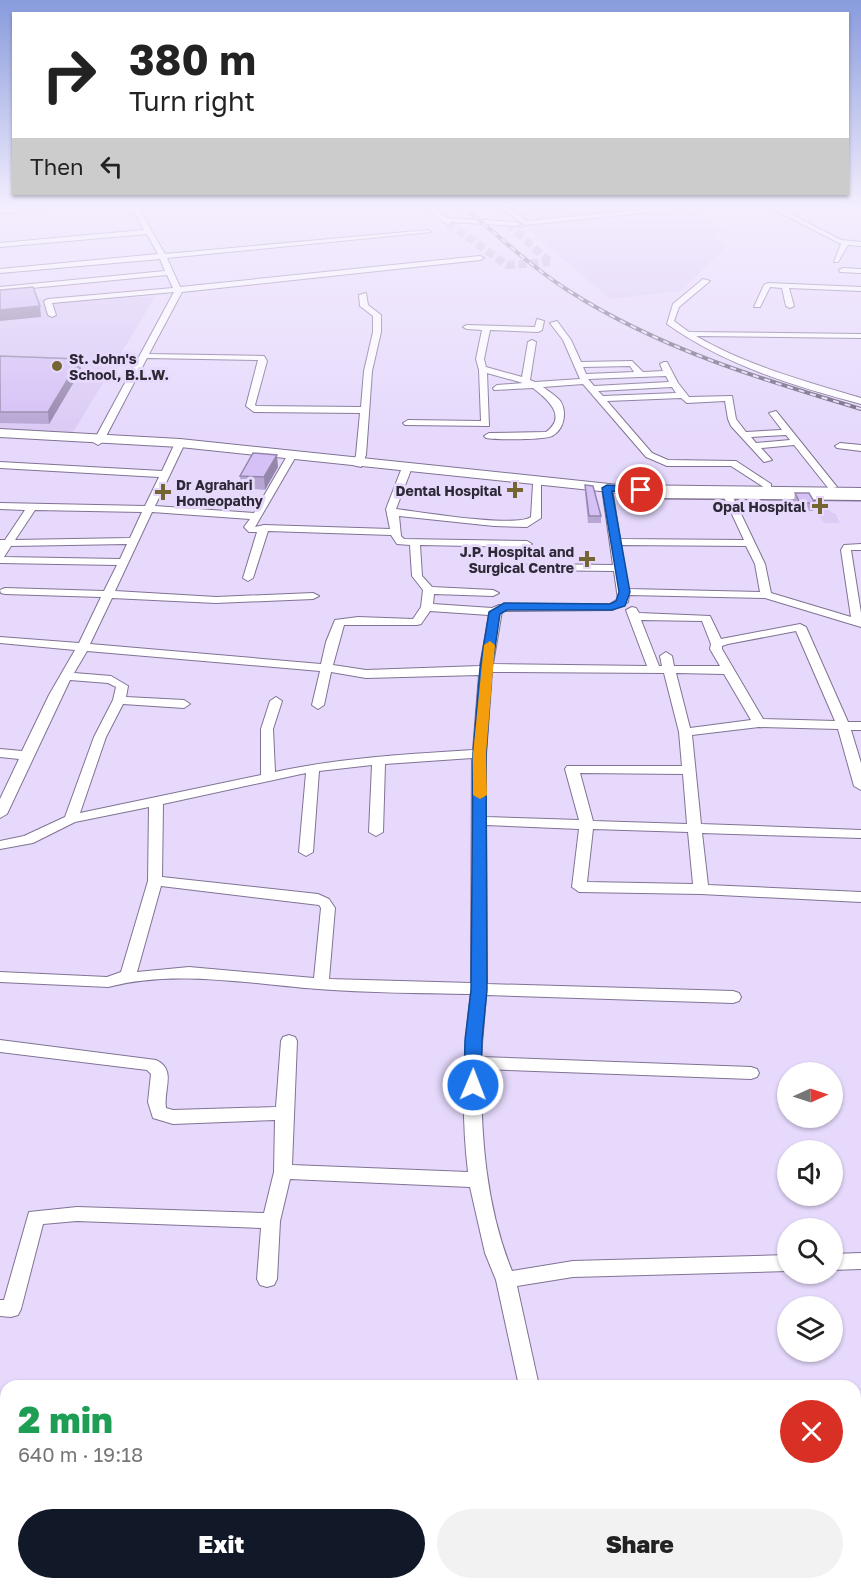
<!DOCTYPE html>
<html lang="en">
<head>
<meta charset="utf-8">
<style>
	body { margin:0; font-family:"Golos Text",sans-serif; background:#f2f2f2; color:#222; height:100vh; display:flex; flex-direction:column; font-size:22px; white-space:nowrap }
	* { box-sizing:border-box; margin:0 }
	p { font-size:20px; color:#767676 }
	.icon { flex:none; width:33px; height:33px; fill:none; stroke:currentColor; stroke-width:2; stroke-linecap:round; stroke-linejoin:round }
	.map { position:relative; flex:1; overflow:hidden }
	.drawer { position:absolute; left:0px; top:1380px; width:861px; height:210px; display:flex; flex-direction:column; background:#fff; border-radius:18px 18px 0 0; box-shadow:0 2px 4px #0004 }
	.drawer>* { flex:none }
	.top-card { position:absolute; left:12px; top:12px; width:837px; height:183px; border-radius:0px; box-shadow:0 2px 4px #0004; background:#fff; color:#222; overflow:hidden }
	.needle { width:39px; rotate:87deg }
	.controls { position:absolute; left:777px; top:1062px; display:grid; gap:12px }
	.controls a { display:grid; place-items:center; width:66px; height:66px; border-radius:50%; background:#fff; box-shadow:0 2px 4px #0004; font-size:30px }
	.pin { position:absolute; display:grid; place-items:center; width:51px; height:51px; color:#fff; margin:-26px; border:3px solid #fff; border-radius:50%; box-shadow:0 2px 6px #0007 }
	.me { position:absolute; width:66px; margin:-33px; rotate:1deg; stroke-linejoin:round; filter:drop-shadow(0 0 4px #0008) }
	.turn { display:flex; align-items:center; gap:21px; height:126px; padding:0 18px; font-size:27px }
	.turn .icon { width:78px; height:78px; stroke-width:2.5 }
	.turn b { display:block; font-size:42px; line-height:51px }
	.then { display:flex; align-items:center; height:57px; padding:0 18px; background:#0003; gap:12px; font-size:22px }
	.round { display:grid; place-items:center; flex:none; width:63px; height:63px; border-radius:32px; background:#f2f2f2 }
	.overview { display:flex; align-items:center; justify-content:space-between; height:102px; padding:0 18px }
	h1 { font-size:36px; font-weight:800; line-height:45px; color:#1e9e55 }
	.primary-button { display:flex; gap:12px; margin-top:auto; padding:12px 18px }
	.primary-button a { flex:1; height:69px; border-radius:36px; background:#111827; color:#fff; font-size:24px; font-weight:800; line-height:69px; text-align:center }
	.primary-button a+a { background:#f2f2f2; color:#222 }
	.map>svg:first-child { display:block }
	.built { fill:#dbcbf5 }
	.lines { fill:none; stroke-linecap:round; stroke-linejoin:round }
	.street-tunnel { stroke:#c1b6d4; stroke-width:8; stroke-dasharray:8 4; stroke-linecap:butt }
	.street-casing { stroke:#807393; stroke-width:2 }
	.secondary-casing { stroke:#807393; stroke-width:3 }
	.primary-casing { stroke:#807393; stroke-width:2 }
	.street { fill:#fff; fill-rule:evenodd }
	.secondary { fill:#fff; fill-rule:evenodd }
	.primary { fill:#fff; fill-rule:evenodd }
	.rail-casing { stroke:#736b80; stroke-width:4 }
	.rail { stroke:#e6d9fc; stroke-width:2; stroke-dasharray:6; stroke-linecap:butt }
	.wall { fill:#b7a6d4 }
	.shaded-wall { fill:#9587ac }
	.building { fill:#d5c1f6; stroke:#9587ac; stroke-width:1.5 }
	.route { fill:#1a73e8; stroke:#114b97; stroke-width:1.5 }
	.slow { fill:#f59e0b }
	.poi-dot { fill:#756533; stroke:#e6d9fc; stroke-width:2 }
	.labels { text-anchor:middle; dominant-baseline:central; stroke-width:6; stroke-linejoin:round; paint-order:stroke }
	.far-poi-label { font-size:14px; font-weight:bold; fill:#2e2936; stroke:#e6d9fc; text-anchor:end }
</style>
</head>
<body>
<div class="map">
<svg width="861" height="1590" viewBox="0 0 861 1590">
	<rect width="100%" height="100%" fill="#e6d9fc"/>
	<g class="built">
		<path d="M503,208h186l37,24 -16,2 17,12 -46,45 -71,8z"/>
		<path d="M96,295l59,2 -83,137 -72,-3v-131l35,-2 13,3z"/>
		<path d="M809,499h11l12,14h3l5,10h-16z"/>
	</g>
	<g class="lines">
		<g class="street-tunnel">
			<path d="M448,223l59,42 43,-3"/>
			<path d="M525,223l-15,3 40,36"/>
		</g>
		<defs>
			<g id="street">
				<path d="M43,208l-3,2 -40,3v-4z"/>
				<path d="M132,208h6l27,46 263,-24 3,2 -264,26 13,29 300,-31 4,2 -4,2 -298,32 -33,62 115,2 3,5 -12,44 1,1 105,1 3,-36 9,-39v-16l-13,-10 -1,-11 7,-2 2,12 13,10v17l-9,39 -6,84 -5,12 -8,-2 3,-10 4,-42 -106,-1 -8,-6 12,-46 -111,-2 -44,84 -5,3 -5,-3 81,-150 -122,11 4,12 -4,2 -4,-2 -4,-14 4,-2 125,-11 -6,-13 -167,16v-4l165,-16 -5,-12 -160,14v-4l158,-15 -11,-20 -147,13v-4l144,-13z"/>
				<path d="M426,208h7l13,10 71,4 3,2 -3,2 -66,-4 -3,3z"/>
				<path d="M502,208h7l17,13 135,-13h27l-163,17z"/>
				<path d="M771,208h8l62,32 20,2v4l-13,-1 -10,17h-4l7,-18z"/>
				<path d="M843,268l18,1v4l-21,-1 -1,-2z"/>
				<path d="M703,279l7,2 -31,26 -5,14 15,11 172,2v4l-165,-2c52,30 108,45 165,62v6c-68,-18 -136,-39 -194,-80l6,-20z"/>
				<path d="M768,283l93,4v4l-72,-3 5,18 -4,2 -4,-2 -4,-18 -12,-1 -10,20h-6l10,-22z"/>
				<path d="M537,319l7,2 -2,9 -4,2 -48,-2 -6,29 2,8 36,10 6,-35 4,-2 4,2 -6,38 5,2 45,-3 -17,-39 -13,-17 7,-2 14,19 10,22 51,-1 11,11 20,-1 -3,-7 4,-2h3l11,21 11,14 43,-1 4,23 10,13 36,-2 -13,-17 7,-2 61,76 -8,2 -35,-44 -33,3 11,12 -8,2 -33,-36 -3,-7 -3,-18 -38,2 -6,-5 -74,3 45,52 16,7 68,1 35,23v4h-6l-34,-22h-64l-21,-9 -63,-73 -40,3c5,4 14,9 18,15 6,11 3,28 -9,34 -7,4 -57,4 -66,2l-2,-2 5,-3 57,-1c22,-16 1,-33 -13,-44l-39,2 -1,-2 4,-3 26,-2 -36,-10 2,53 -84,-1 -2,-2 5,-3 73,1 -2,-51 -3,-11 6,-29 -15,-1 -4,-2 4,-2 68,2zM630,366l4,6 -48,2 -3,-7zM666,376l3,6 -75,4 -6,-7zM672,387l4,6 -73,3 -5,-5zM786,435l4,5 -34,3 -5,-6z"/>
				<path d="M180,440l5,3 -30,63 99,7 33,-57h6l2,2 -40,69 9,-2 126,4 -4,-20 15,-39 5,-3 5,3 -15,39c25,3 119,19 135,8l2,-33 8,-2v36l-14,9 -33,-1 -95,-10 2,20 3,3 123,2 5,3 -5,3 -107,-2 2,31 10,11 61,3 6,3 -6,3 -59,-2 -1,10 59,4 7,-3 111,-1 8,-5 -4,-28 -86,-1 -5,-3 5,-3 85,1 -11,-77 5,-3 5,3 8,51 124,1 -21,-45 8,-2 34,71 6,29 80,24 -10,-67 3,-5 17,-1v6h-10l10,63v14l-96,-29 -136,-3 -1,7 -16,8 -110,1 -9,53 154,2 -21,-56 6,-3 4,1 3,5 71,3 11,23 79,-15 6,3 42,95h13v8h-10l10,33v27l-7,-4 -16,-57 -79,-2 -67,8 9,89 160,6v8l-159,-5 6,52 153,7v10l-160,-8 -122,-2 -7,-5 7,-58 -93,-4 1,159 246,7 6,2 2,4 -2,4 -6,2 -247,-8 -5,62 270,10 6,2 2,4 -2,4 -6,2 -270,-10c0,69 5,138 31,202l61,-10 215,-6v16l-215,6 -56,9 22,100h-20l-23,-106 -11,-27 -15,-66 -180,-8 -10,42 -3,58 -3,6 -7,2 -7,-2 -3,-6 4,-51 -184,-7 -34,3 -22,85 -3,6 -7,2 -11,-1v-16h4l25,-88 48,-5 187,6 10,-41 1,-52 -102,4 -20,-6 -5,-16 3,-28 -4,-4 -147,-18v-12l156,20c21,10 7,29 10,48l7,2 103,-3 5,-66 2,-4 6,-2 6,2 2,4 -5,124 176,7c-7,-59 -5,-118 3,-178 -51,-1 -102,-1 -153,-5 -67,-5 -144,-20 -210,-2l-108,-5v-10l107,5 14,-5 27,-91 1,-74 -74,15 -42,21 -33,6v-8l24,-5 41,-19 29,-80 19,-37 3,-13 -8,-4 -38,-3 -63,134 -7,4v-19l19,-40 -19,-2v-8l22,2 27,-56 26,-45 -75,-7v-6l79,6 22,-46 -96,-3 -4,-1 -1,-3 5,-2 99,3 13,-26 -117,-2v-23h5l20,-30 -25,-1v-6l145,3 14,-29 -159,-9v-6l162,9 13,-28zM35,510l107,2 -12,26 -115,2zM152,512l98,7 -6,8 5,5h8l-14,46 5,3 5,-3 15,-47 123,4 6,9 13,1 2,31 11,14 -2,17 -8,12 -55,-2 -23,3 -9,22 -5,22 -231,-20 22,-46 104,5 97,-4 6,-3 -6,-3 -97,4 -101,-6zM127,544l-7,15 -116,-2 7,-11zM621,545l125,1 9,18 5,28 -132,-3zM430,611l59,4 -9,51 -114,4 -33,-5 11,-40h73l4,-1zM641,620l61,1 9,23 -1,5 10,17h-46l-2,-10 -6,-4 -6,4 2,10h-3zM796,631l39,90 -72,-2 -41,-70v-3l6,-2zM87,651l233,20 -8,34 6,4 6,-4 7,-33 35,6 113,-3 -6,75c-67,4 -133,8 -198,22l-2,-43 9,-28 -6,-4 -6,4 -9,28v46l-181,38 26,-76 17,-33 61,4 6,-4 -6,-4 -58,-3 2,-11 -17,-10 -37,-3zM492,672l172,1 15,59 3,34h-115l-2,3 14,51 -93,-3v-63zM676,673l48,1 27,46 -61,8zM472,758l-1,225 -142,-4 6,-71 -6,-9 -11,-5 -156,-17 1,-73 143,-31 -7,79 7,4 7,-4 6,-81 53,-6 -3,67 7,4 7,-4 2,-68zM580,773l103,1 4,50 -94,-3zM593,829l95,3 5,52 -106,-2zM161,886l158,19 2,3 -7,70 -125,-11 -52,5z"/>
				<path d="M840,443l21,2v6l-24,-3 -2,-2z"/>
				<path d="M861,1253v16l-29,1v-16z"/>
				<path d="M6,1513v36l-6,2v-35z"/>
				<path d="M249,1584h24l-1,6h-24z"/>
				<path d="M553,1584h24l1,6h-24z"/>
			</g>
			<path id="secondary" d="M624,486l33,4 204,2v8l-204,-2 -38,-5 -2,-3z"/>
			<path id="primary" d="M0,429l180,10 439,46 242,3v8l-242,-3 -439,-46 -180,-10z"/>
		</defs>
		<use href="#street" class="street-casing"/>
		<use href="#secondary" class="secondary-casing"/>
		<use href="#primary" class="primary-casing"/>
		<use href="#street" class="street"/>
		<use href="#secondary" class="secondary"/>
		<use href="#primary" class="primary"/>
		<defs>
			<path id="rail" d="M465,208c34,28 66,59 104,83 89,57 191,88 292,118"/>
		</defs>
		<use href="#rail" class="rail-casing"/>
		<use href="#rail" class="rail"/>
	</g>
	<g class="wall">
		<path d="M0,356l81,14 -32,54 -49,-1z"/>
		<path d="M278,467l-13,23 -24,-2 -1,-12z"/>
		<path d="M585,485l16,31v7h-13l-3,-31z"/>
		<path d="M795,493l20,10 -2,8h-15l-4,-9z"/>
	</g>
	<g class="shaded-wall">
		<path d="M40,306l1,11 -41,4v-11z"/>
		<path d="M80,359l1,11 -32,54 -1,-12z"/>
		<path d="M277,455l1,12 -13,23 -1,-13z"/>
	</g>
	<g class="building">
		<path d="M33,287l7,19 -40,4v-20z"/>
		<path d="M0,356l80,3 -32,53h-48z"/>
		<path d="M253,453l24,2 -13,22 -24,-1z"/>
		<path d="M585,485l8,1 8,30h-12z"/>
		<path d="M795,493h14l6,10h-15z"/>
	</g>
	<linearGradient id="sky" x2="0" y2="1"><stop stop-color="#889bdc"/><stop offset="0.48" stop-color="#f4eefe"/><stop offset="1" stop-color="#f4eefe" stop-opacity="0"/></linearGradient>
	<rect width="861" height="431" fill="url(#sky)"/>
	<path class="route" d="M607,485l34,2 5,3 -5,3 -29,-2 18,101 -5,14 -13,4h-105l-7,4 -8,54 -6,86 1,236 -5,50 -1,45 -2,4 -6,2 -6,-2 -3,-4 1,-45 6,-50 2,-236 7,-86 9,-56 15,-9 106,1 6,-3 3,-9 -17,-104z"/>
	<path class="slow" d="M490,641l5,4 -9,109 1,41 -7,4 -7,-4v-41l11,-109z"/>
	<g class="poi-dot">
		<circle cx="57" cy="366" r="6"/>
		<path d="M512 481h6v6h6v6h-6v6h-6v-6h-6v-6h6z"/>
		<path d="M160 483h6v6h6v6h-6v6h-6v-6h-6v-6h6z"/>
		<path d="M817 497h6v6h6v6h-6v6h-6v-6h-6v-6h6z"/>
		<path d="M584 550h6v6h6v6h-6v6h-6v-6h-6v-6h6z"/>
	</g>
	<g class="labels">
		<g class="far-poi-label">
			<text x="69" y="358" text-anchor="start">St. John's<tspan x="69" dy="16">School, B.L.W.</tspan></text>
			<text x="176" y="484" text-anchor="start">Dr Agrahari<tspan x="176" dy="16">Homeopathy</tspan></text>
			<text x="502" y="490">Dental Hospital</text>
			<text x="806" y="506">Opal Hospital</text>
			<text x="574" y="551">J.P. Hospital and<tspan x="574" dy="16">Surgical Centre</tspan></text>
		</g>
	</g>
</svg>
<div class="controls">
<a><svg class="needle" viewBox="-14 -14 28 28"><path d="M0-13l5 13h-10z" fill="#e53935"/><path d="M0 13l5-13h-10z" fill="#767676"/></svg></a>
<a><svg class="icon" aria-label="sound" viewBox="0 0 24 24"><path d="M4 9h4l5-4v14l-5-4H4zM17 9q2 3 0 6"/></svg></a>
<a><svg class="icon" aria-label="search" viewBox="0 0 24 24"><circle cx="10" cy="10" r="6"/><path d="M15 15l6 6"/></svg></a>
<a><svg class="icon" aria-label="layers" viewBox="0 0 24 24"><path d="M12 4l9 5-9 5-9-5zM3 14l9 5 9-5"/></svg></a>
</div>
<div class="pin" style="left:641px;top:490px;background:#d93025"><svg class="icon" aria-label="arrive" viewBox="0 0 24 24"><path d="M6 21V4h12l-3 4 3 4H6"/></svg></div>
<svg class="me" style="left:473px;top:1085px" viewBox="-20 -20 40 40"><circle r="17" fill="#1a73e8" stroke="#fff" stroke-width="3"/><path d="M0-11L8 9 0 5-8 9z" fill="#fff"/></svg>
<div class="top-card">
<div class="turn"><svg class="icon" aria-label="right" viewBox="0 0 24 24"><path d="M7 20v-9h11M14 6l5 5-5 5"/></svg><div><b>380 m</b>Turn right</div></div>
<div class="then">Then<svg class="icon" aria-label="left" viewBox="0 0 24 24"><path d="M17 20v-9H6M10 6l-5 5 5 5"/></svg></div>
</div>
<section class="drawer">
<div class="overview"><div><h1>2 min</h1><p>640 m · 19:18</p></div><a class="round" style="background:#d93025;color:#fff"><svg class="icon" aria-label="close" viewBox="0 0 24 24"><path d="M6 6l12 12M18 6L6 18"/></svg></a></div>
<div class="primary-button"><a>Exit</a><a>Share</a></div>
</section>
</div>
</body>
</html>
